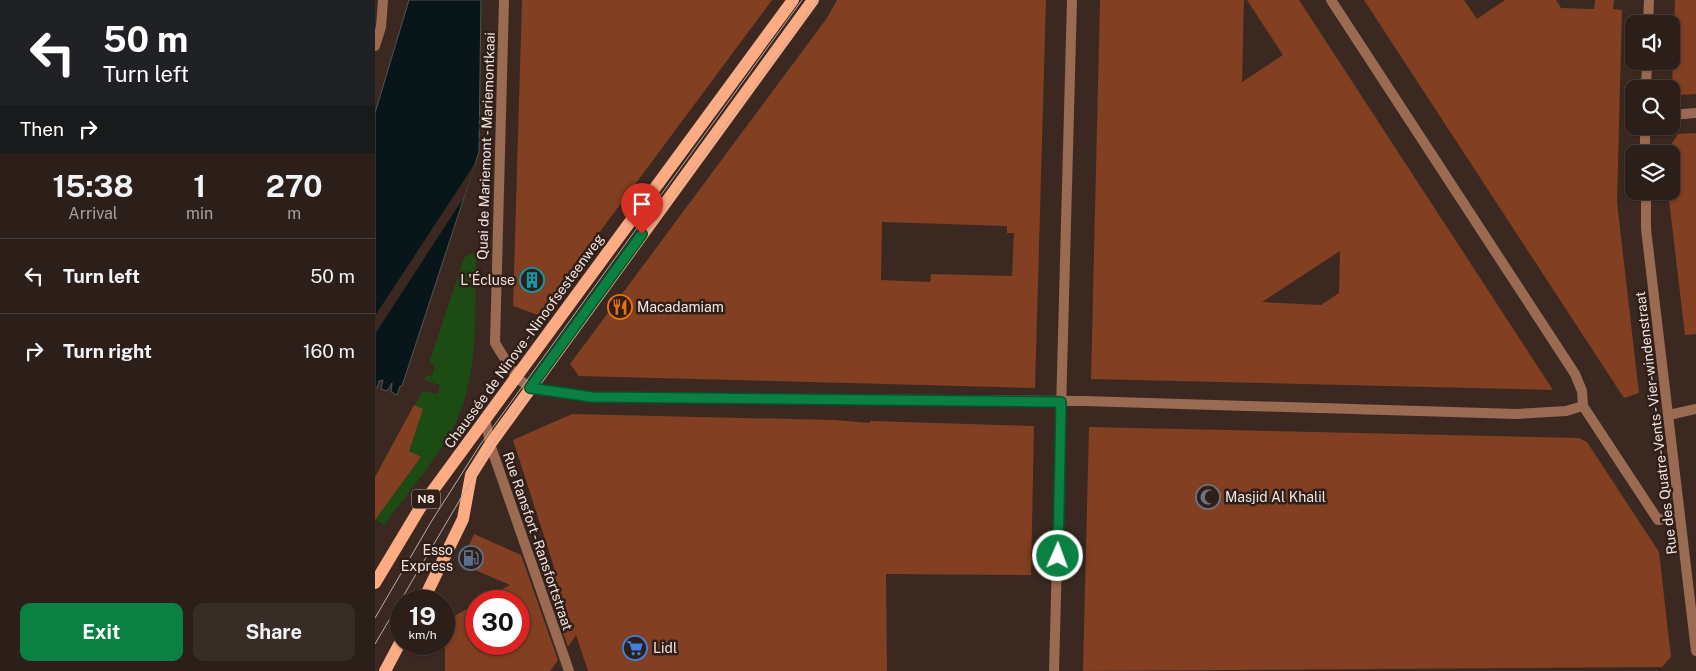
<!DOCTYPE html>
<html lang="en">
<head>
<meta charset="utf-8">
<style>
	body { margin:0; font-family:"Public Sans",sans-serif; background:#382c26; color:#f1f3f6; height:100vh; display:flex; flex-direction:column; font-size:19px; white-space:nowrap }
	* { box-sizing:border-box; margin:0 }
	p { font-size:16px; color:#a6a2a2 }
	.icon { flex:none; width:28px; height:28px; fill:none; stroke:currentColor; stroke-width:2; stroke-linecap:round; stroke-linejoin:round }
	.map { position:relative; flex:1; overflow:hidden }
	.details { display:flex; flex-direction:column; background:#2c1f19; width:375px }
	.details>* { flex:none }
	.banner { background:#202124; color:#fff; overflow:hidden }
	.fabs { position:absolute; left:1250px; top:15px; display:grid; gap:10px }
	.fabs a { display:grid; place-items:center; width:55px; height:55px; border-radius:10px; background:#2c1f19; box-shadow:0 1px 4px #0004,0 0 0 1px #483d38; font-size:25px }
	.speed { position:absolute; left:15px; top:590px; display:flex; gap:10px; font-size:25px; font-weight:700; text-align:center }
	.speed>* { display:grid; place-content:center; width:65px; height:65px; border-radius:50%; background:#2c1f19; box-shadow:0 1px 4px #0004,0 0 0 1px #483d38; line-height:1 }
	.speed small { font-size:12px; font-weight:400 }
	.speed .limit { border:8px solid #d22; background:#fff; color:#111 }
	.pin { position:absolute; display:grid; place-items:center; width:42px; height:42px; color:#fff; margin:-51px -21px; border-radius:50% 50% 50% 0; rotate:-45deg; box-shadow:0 0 5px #0007 }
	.pin .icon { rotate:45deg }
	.me { position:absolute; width:55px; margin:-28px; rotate:2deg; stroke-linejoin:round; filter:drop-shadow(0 0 4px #0008) }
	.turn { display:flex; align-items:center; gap:18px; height:105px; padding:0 20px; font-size:22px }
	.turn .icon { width:65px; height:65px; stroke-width:2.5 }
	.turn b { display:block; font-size:35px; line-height:42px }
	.then { display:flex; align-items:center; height:48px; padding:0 20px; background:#0003; gap:10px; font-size:19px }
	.eta { display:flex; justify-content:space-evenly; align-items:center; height:85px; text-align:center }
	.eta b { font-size:30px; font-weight:700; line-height:35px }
	.button { display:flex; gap:10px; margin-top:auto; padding:10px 20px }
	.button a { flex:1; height:58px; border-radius:10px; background:#0b8043; color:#fff; font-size:20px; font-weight:700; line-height:58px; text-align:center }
	.button a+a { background:#382c26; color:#f1f3f6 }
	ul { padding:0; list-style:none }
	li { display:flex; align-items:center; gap:15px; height:75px; padding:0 20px; border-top:1px solid #483d38 }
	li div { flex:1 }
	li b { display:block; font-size:19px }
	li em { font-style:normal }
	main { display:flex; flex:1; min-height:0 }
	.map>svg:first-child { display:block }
	.green { fill:#1d4b14 }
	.water { fill:#08161a; stroke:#4e5455 }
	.pier { fill:#3b2921 }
	.building { fill:#823f21; fill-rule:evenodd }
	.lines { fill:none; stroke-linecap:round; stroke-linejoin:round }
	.minor { stroke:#9b6a52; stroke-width:10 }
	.tertiary { stroke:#9b6a52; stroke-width:10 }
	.primary { stroke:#fcab83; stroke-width:12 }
	.tram { stroke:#bcada7; stroke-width:1 }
	.route-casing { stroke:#07532c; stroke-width:12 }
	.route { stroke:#0b8043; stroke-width:9 }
	.labels { text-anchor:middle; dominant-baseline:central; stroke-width:5; stroke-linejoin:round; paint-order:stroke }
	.shield { fill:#301f18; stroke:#b8aaa4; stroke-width:1 }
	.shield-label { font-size:12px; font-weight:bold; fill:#f2e5e0 }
	.street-label { font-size:14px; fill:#f2e5e0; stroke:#301f18 }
	.poi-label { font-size:14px; fill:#f2e5e0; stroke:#301f18; text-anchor:start }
</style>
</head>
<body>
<main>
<section class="details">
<div class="banner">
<div class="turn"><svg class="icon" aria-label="left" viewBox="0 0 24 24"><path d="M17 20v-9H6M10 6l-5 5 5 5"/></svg><div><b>50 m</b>Turn left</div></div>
<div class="then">Then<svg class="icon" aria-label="right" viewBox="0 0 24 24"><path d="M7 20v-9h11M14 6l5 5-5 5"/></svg></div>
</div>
<div class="eta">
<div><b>15:38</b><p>Arrival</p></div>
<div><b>1</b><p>min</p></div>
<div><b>270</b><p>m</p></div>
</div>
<ul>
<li><svg class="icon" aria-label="left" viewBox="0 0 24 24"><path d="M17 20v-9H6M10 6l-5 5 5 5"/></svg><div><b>Turn left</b></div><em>50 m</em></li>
<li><svg class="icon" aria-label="right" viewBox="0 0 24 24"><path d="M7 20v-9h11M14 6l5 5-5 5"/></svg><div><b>Turn right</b></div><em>160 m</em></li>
</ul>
<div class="button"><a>Exit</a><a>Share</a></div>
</section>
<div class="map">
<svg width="1321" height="671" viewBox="0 0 1321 671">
	<rect width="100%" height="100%" fill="#3b2921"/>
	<path class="green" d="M95,254h6c-2,59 5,128 -27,181 -18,31 -43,60 -65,90l-8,-6 45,-62 -25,-12 26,-54 15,3 3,-9 -16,-5 2,-5 6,1 3,-11 -6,-2 35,-105z"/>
	<path class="water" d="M34,0h72l-2,152 -77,234h-2l-3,9 -6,-3 1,-9 -5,8 -6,-2 2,-9 -4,1 -2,7 -2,-1v-274z"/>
	<path class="pier" d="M101,162l-12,35 -89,137v-18z"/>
	<g class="building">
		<path d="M147,0h250l-234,315 -25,-9z"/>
		<path d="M462,0h209l-11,388 -456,-12 -9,-12 257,-346zM507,222l125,4v7h7l-2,43 -81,-2 -1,8 -49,-2z"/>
		<path d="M725,0h144l-2,82 41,-27 -36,-55h52l254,390 -462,-11zM965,251l-1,42 -18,12 -59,-3z"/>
		<path d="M989,0h100l13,19 28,-19h51l5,8 33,1 1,-9h19l-1,9 9,1 -5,192 22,191 -15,5z"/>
		<path d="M1300,0h21v94l-17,1 -7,-7z"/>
		<path d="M1321,133v201l-11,1 -16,-135v-9h2v-46l7,-11z"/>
		<path d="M39,405l9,4 -14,42 12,6 -46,63v-43z"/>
		<path d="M197,414l262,6 36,3v-2l164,5 -3,149 -145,-1 1,97h-299l-12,-36 -8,12 -30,-85 17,8 -42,-130z"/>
		<path d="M714,427l490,11 8,4 72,110 12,105 -9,10 -579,4z"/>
		<path d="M99,534l47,21 37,105 -8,11h-105v-50l31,-17v40h43v-43h-38l29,-16 -49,-21z"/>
	</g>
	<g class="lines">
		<g class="minor">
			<path d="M956,0l244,374 7,17 1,15 75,114 22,-4"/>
			<path d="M1273,24l1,-24"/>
			<path d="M0,46l6,-19 2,-27"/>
			<path d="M1271,89l1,-28"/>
			<path d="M1296,115l25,-2"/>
			<path d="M1270,126v28"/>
			<path d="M1271,191v38l50,422"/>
			<path d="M141,377l16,12 60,8 491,4 434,13 49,-3 17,-5"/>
			<path d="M1294,415l27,-6"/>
			<path d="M110,419l6,28 78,224"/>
			<path d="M679,671l18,-671"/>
		</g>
		<path class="tertiary" d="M129,0l-9,343 21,34"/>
		<g class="primary">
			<path d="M0,583l45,-75 373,-508"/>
			<path d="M48,601l40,-82 8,-44 20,-32 322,-443"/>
			<path d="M10,671l16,-30"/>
		</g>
		<g class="tram">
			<path d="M0,618l56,-96 49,-77 322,-445"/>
			<path d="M0,644l116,-197 41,-58 286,-389"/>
		</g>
	</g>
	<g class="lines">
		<defs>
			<path id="route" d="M267,234l-112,154 62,9 469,5 -3,154"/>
		</defs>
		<use href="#route" class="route-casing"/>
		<use href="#route" class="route"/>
	</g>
	<defs>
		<symbol id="building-ring" viewBox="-11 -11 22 22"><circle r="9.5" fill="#301f18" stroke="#0f9aa8" stroke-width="1.5"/><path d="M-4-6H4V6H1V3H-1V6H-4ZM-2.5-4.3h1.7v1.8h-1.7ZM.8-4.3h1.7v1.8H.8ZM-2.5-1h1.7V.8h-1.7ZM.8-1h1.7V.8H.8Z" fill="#0f9aa8"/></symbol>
		<symbol id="restaurant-ring" viewBox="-11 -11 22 22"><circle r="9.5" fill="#301f18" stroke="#e8710a" stroke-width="1.5"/><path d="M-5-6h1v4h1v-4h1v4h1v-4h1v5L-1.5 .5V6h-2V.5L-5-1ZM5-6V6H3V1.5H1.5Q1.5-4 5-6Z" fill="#e8710a"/></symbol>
		<symbol id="mosque-ring" viewBox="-11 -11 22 22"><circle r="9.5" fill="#301f18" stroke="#6b7280" stroke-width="1.5"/><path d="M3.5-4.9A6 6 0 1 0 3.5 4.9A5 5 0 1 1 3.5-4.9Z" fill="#6b7280"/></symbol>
		<symbol id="fuel-ring" viewBox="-11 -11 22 22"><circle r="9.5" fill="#301f18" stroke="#5c6f8a" stroke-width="1.5"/><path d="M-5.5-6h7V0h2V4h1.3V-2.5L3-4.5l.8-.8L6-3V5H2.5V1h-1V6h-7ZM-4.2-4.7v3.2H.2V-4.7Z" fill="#5c6f8a"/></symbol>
		<symbol id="supermarket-ring" viewBox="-11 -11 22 22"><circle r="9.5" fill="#301f18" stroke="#3f7fe0" stroke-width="1.5"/><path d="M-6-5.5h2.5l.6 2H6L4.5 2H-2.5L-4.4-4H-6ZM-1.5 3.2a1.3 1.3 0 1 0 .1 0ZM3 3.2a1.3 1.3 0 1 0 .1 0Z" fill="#3f7fe0"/></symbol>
	</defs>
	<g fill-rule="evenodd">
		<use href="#building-ring" x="143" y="266" width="28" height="28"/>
		<use href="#restaurant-ring" x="231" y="293" width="28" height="28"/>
		<use href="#mosque-ring" x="819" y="483" width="28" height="28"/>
		<use href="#fuel-ring" x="82" y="544" width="28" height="28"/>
		<use href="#supermarket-ring" x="246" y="634" width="28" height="28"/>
	</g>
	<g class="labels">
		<rect class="shield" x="37" y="489.5" width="28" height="19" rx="4"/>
		<g class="shield-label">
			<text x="51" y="499">N8</text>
		</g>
		<g class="street-label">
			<text transform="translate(111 146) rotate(-88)">Quai de Mariemont - Mariemontkaai</text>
			<text transform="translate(149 341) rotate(-54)">Chaussée de Ninove - Ninoofsesteenweg</text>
			<text transform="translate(1281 423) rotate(-97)">Rue des Quatre-Vents - Vier-windenstraat</text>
			<text transform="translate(163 541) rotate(71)">Rue Ransfort - Ransfortstraat</text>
		</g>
		<g class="poi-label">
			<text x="140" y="280" text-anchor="end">L'Écluse</text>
			<text x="262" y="307">Macadamiam</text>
			<text x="850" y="497">Masjid Al Khalil</text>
			<text x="78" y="550" text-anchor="end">Esso<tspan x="78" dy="16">Express</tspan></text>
			<text x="278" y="648">Lidl</text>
		</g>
	</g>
</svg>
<div class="fabs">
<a><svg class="icon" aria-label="sound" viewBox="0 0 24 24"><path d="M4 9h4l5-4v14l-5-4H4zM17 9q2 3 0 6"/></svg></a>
<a><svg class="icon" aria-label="search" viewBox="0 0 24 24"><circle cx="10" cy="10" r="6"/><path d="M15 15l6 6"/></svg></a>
<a><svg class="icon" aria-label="layers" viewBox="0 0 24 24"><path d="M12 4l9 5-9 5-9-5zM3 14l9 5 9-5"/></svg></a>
</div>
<div class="speed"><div>19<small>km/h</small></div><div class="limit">30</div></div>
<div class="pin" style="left:267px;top:234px;background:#d93025"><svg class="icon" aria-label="arrive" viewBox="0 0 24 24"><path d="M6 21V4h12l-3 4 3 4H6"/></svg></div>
<svg class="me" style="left:683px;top:556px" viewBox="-20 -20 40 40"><circle r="17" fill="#0b8043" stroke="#fff" stroke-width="3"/><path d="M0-11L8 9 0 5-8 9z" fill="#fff"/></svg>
</div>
</main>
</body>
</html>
